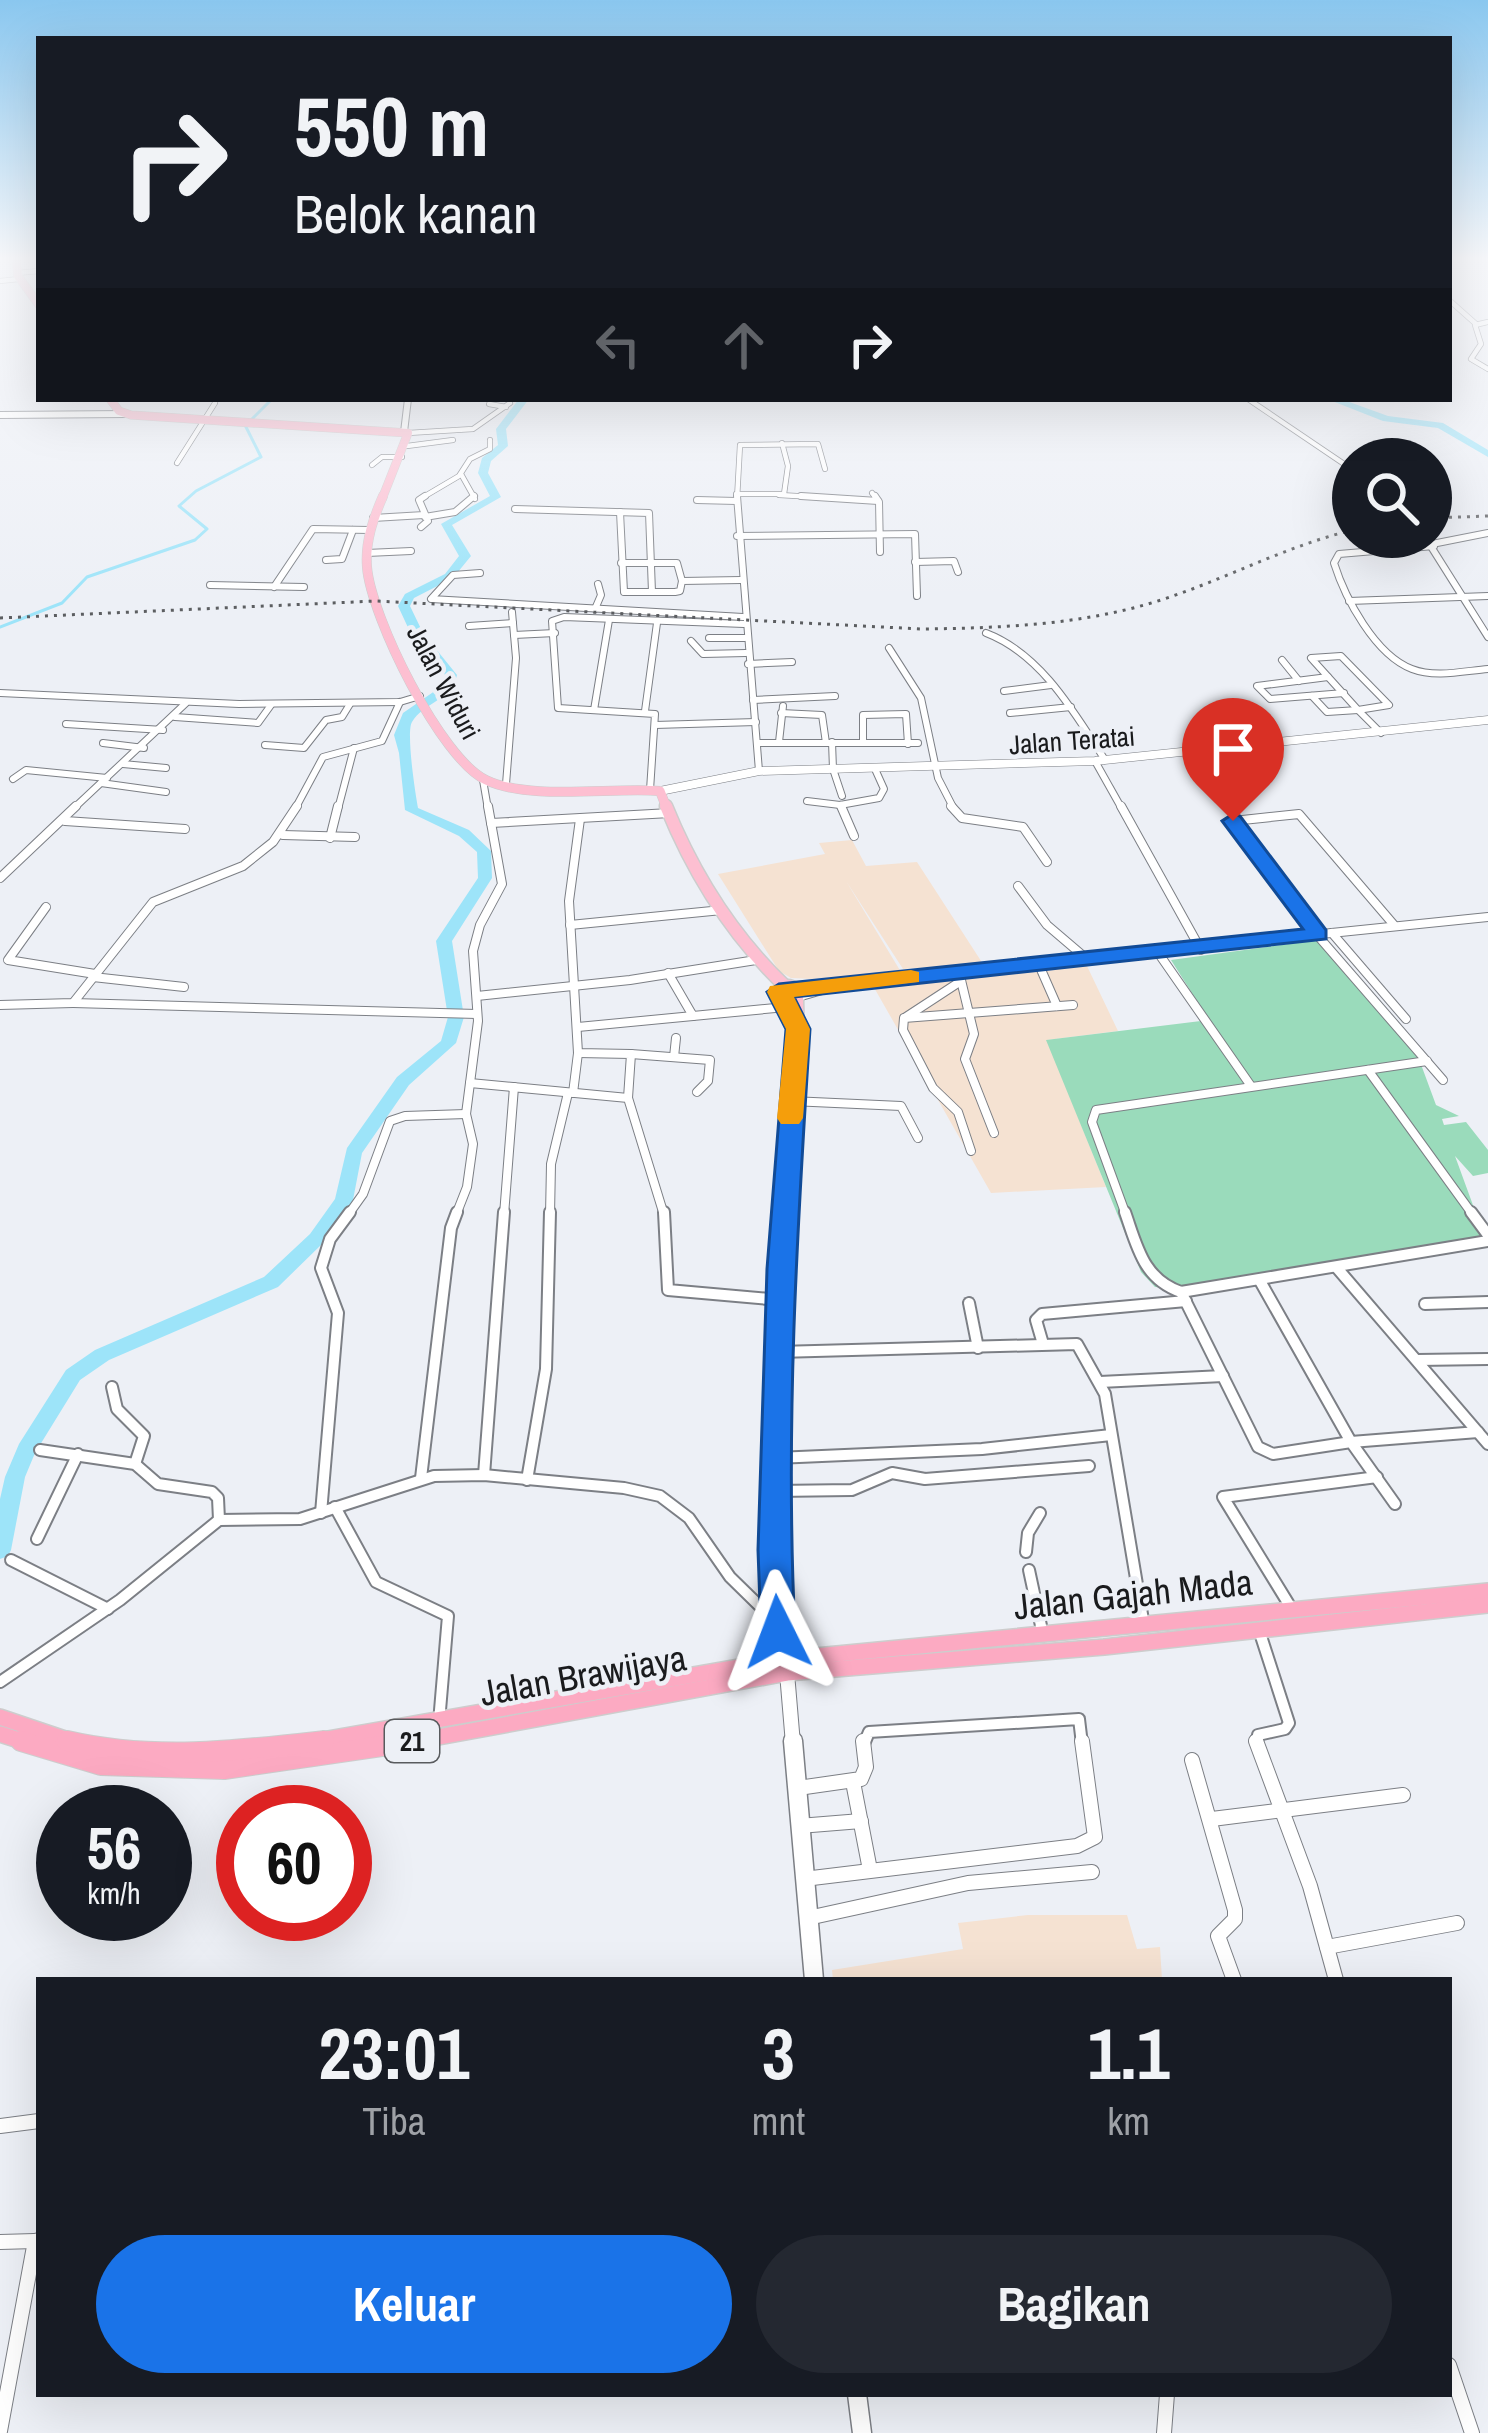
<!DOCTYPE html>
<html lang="id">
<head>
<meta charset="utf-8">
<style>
	body { margin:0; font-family:"Archivo Narrow",sans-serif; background:#242831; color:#f1f3f6; height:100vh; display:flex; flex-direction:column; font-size:45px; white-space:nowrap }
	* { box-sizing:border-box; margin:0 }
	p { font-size:39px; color:#9ea1a6 }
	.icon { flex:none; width:66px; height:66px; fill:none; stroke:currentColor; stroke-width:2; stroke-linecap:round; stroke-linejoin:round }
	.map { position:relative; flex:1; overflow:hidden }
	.drawer { position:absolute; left:36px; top:1977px; width:1416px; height:420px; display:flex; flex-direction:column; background:#171b24; border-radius:0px; box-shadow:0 12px 48px #0002 }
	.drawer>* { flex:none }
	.guide { position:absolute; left:36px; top:36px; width:1416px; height:366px; border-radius:0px; box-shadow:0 12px 48px #0002; background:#171b24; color:#f1f3f6; overflow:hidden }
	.tools { position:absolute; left:1332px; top:438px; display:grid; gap:24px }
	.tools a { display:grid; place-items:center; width:120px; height:120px; border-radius:50%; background:#171b24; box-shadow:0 12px 48px #0002; font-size:60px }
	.speed { position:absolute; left:36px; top:1785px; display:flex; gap:24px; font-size:60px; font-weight:700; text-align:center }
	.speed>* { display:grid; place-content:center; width:156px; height:156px; border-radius:50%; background:#171b24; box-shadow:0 12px 48px #0002; line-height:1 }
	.speed small { font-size:30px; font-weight:400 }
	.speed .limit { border:18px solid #d22; background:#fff; color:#111 }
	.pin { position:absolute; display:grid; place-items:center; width:102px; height:102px; color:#fff; margin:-123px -51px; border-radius:50% 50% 50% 0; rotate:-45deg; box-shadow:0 0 12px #0007 }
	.pin .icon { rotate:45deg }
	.me { position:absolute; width:132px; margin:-66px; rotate:357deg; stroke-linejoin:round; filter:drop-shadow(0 0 9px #0008) }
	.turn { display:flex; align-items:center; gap:42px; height:252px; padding:0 60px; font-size:54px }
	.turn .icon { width:156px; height:156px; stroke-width:2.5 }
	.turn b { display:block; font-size:84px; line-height:102px }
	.lanes { display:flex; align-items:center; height:114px; padding:0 60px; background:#0003; justify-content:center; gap:60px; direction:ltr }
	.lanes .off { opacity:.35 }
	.eta { display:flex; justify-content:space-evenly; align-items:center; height:204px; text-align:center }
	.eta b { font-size:72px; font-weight:700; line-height:84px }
	.cta { display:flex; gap:24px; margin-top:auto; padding:24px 60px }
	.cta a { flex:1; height:138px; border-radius:72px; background:#1a73e8; color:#fff; font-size:48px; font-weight:700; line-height:138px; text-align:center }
	.cta a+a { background:#242831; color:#f1f3f6 }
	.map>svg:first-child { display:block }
	.education { fill:#f5e2d2 }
	.green { fill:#9adbbb }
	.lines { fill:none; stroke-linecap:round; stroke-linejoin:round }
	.stream { stroke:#9de4f9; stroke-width:3 }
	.river { fill:#9de4f9; fill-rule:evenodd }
	.minor-far4-casing { stroke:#7c7f85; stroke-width:6 }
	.minor-far3-casing { stroke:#7c7f85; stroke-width:8 }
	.minor-far2-casing { stroke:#7c7f85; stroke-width:10 }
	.minor-far1-casing { stroke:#7c7f85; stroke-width:14 }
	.minor-casing { stroke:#7c7f85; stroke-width:16 }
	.tertiary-far1-casing { stroke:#7c7f85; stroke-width:8 }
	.tertiary-casing { stroke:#7c7f85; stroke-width:9 }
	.secondary-far1-casing { stroke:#7c7f85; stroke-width:16 }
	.secondary-casing { stroke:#7c7f85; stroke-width:21 }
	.primary-far3-casing { stroke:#cdcdcd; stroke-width:9 }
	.primary-far2-casing { stroke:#cdcdcd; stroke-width:10 }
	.primary-far1-casing { stroke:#cdcdcd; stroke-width:15 }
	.primary-casing { stroke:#cdcdcd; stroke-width:18 }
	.trunk-far1-casing { stroke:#cdcdcd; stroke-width:18 }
	.trunk-casing { stroke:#cdcdcd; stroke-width:22 }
	.minor-far4 { stroke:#fff; stroke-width:4.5 }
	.minor-far3 { stroke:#fff; stroke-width:6 }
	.minor-far2 { stroke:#fff; stroke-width:8 }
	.minor-far1 { stroke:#fff; stroke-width:10 }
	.minor { stroke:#fff; stroke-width:14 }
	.tertiary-far1 { stroke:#fff; stroke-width:6 }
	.tertiary { stroke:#fff; stroke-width:8 }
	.secondary-far1 { stroke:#fff; stroke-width:14 }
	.secondary { stroke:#fff; stroke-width:18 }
	.primary-far3 { stroke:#fdbfd1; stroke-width:8 }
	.primary-far2 { stroke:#fdbfd1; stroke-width:9 }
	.primary-far1 { stroke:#fdbfd1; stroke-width:12 }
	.primary { stroke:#fdbfd1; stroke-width:15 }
	.trunk-far1 { stroke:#fcaac2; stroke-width:15 }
	.trunk { stroke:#fcaac2; stroke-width:20 }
	.rail { stroke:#5c5e61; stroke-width:3; stroke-dasharray:3 6; stroke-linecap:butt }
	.route { fill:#1a73e8; stroke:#114b97; stroke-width:3 }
	.slow { fill:#f59e0b }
	.labels { text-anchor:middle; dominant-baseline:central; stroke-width:9; stroke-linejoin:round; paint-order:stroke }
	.far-street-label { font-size:27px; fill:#1a1b1d; stroke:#edf0f6 }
	.shield { fill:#edf0f6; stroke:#595b5e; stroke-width:3 }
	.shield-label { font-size:27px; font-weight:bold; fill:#1a1b1d }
	.near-street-label { font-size:36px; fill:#1a1b1d; stroke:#edf0f6 }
</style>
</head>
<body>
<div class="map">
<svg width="1488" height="2433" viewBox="0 0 1488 2433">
	<rect width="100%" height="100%" fill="#edf0f6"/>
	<g class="education">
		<path d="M852,840l14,26 51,-4 66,102 -80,5 -57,-88 55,91 -89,7 -21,-1 -12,-7 -61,-97 107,-20 -6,-11z"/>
		<path d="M1087,966l31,65 -71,9 59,147 -115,6 -119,-209z"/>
		<path d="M1028,1915h99l10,34 23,-2 2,33h-329l-1,-10 131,-21 -5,-26z"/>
	</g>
	<path class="green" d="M1318,940l101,119 17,46 23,11 -17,3 2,6 22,-3 22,28v23l-15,3 -18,-20 30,82 -304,51 -26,-2 -14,-15 -95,-232 163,-20 -38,-60z"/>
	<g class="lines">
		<g class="stream">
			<path d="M252,419l20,-20"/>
			<path d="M0,627l62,-24 25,-26 108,-37 12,-11 -28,-23 17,-15 65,-34 -16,-32"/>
		</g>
		<g class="river">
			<path d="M519,399h10l-23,30 2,17 -17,15 -3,12 13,24 -49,28 19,31 -18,22 -39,20 -4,8 13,27 34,42c-6,26 -33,27 -45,47 -6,10 3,70 6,86l51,22 22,21 1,27 -40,63 12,76 -8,26 -47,42 -47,68 -9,47 -31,44 -44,43 -169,73 -29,20 -45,73 -10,24 -14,73 -3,6 -8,3v-60l5,-22 14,-33 47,-74 29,-20 169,-73 46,-43 25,-35 12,-51 50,-71 44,-36 7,-24 -12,-76 42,-63 -1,-26 -18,-16 -54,-26 -6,-57 -5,-18 9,-22 39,-27 3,-11 -34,-41 -13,-28 7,-12 40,-20 14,-18 -18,-32 49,-28 -12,-23 4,-15 16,-13 -2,-16z"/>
			<path d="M1327,399h14l47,17 55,7 45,27v7l-50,-29 -55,-7z"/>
		</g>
		<defs>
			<g id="minor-far4">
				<path d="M17,273l22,-2"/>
				<path d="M0,281l19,-2"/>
				<path d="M1449,300l27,24"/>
				<path d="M1488,322l-13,3 6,19 -10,15 17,10"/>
				<path d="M1248,399l105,71"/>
				<path d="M489,404l17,3"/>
				<path d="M408,433l65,-4 37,-26"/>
				<path d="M407,446l46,-6"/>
				<path d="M177,463l38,-60"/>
				<path d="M372,465l10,-8h20"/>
				<path d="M461,474l14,25"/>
				<path d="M1431,484l12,11 -12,3"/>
				<path d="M872,493l5,6"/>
				<path d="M736,494h48l4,-28 -6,-23"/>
				<path d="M779,495l71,4"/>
				<path d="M420,499l39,-23 11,-17 20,-10v-9"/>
				<path d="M737,499l3,-54 78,-1 7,25"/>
			</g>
			<g id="minor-far3">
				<path d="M737,496l22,275"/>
				<path d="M801,496l77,5"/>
				<path d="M875,496l4,6 1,50"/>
				<path d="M1431,498l7,-2"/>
				<path d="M697,500l39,1"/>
				<path d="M515,509l134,4 3,79"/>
				<path d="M620,512l4,80h51l5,-1 2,-10 59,-1"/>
				<path d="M425,517l30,-5 19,-16"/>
				<path d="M373,518l51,-3"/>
				<path d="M421,527l7,-6 -9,-21 6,-4"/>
				<path d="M737,536l178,-2 2,62"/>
				<path d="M1425,537l63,100"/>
				<path d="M1432,544l56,-11"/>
				<path d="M1434,546l-95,8 -5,9c11,35 41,92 78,106 23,9 52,2 76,0"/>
				<path d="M367,553l44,-2"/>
				<path d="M326,560l16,-1 11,-29"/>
				<path d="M915,562l39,-1 4,11"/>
				<path d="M621,563h56l5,18"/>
				<path d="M480,573l-27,2 -22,24 312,18"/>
				<path d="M210,585l94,2"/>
				<path d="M274,587l39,-58 56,1"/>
				<path d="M1349,601l139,-5"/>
				<path d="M595,609l6,-14 -3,-11"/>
				<path d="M469,626l44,-3"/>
				<path d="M986,633c55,21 88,79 119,127"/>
				<path d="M514,635l41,-2"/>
				<path d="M709,638h36"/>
				<path d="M691,641l12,13 43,-1"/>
				<path d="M889,648l32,50 17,80 16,31"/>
				<path d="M1341,656l48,49 -31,5 -47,-52z"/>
				<path d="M1282,660l17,21"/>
				<path d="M748,664l44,-2"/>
				<path d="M1328,677l-71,9 13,13 74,-6"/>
				<path d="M1004,691l47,-6"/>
				<path d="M0,693l239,11 161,-2 20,-6"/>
				<path d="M1312,696l15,16 31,-2"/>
				<path d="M753,700l82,-4"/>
				<path d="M594,710l15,-90"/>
				<path d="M1358,710l23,23"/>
				<path d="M645,711l12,-88"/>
				<path d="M781,713l41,2 4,28"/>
				<path d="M1010,713l61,-6"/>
				<path d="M175,717l83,6 13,-18"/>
				<path d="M66,724l97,6"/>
				<path d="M655,725l101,-3"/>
				<path d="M779,742l4,-36"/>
				<path d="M832,742l1,27 9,27"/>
				<path d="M863,742v-27l43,-1 2,30"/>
				<path d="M103,743l41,5"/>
				<path d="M757,743h161"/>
				<path d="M265,745l39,3 22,-28 16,-3 8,-13"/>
				<path d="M1095,761l27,48"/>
				<path d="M123,764l43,4"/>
				<path d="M13,779l13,-9 81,8"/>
				<path d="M483,780l5,29"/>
				<path d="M101,783l65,9"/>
				<path d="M506,784l10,-126 -4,-46"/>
				<path d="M650,790l5,-76 -97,-6 -6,-87 12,-4 180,7"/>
				<path d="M807,801l33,4 39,-7 5,-9 -9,-20"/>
				<path d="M840,805l2,4"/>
				<path d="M73,809l113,-106"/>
				<path d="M295,809l28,-52 59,-16 18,-39"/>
				<path d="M338,809l16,-61"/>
			</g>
			<g id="minor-far2">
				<path d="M841,806l13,30"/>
				<path d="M951,806l11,12 61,9 24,35"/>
				<path d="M1121,806l80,144"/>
				<path d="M580,819l-11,82 9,152 53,1 -3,44"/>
				<path d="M65,821l120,8"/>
				<path d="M491,823l179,-10"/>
				<path d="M283,835l72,2"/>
				<path d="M330,838l8,-32"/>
				<path d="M0,878l76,-72"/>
				<path d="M1018,886l29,39 41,35"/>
				<path d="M46,907l-38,53 87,14"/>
				<path d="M570,925l152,-15"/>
				<path d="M1394,925l-95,-111 -66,7 60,77 12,23 138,159"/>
				<path d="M1332,933l74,86"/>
				<path d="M1159,954l92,132"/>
				<path d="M1039,965l18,41"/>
				<path d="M959,972l15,62 -9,25 29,74"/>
				<path d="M668,973l25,43 93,-9"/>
				<path d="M93,977l91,10"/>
				<path d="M790,988l698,-71"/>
				<path d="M477,996l153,-16 126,-20"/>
				<path d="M798,997l31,-9"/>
				<path d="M73,1003l404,11"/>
				<path d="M0,1005l73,-2 80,-101 90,-36 30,-24 24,-36"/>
				<path d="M906,1017l55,-36"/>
				<path d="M578,1027l115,-11"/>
				<path d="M631,1054l79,6 -2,21 -11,11"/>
				<path d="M674,1057l2,-19"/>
				<path d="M1368,1070l105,145"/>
				<path d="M470,1083l158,15 36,117"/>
				<path d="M573,1093l5,-40"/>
				<path d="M791,1101l110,5 17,32"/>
				<path d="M971,1151l-13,-39 -25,-24 -30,-58 1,-12 169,-13"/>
				<path d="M348,1215l15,-21 27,-73 15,-5 61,-2"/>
				<path d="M456,1215l11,-28 6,-43 -7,-30 12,-93 -5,-70 7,-26 22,-41 -14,-78"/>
				<path d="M504,1215l10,-128"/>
				<path d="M550,1215l1,-51 17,-71"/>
				<path d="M1126,1215l-34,-93 4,-12 331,-49"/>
			</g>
			<g id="minor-far1">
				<path d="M664,1212l4,78 112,10"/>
				<path d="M1125,1212c12,34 18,67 56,80l307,-51"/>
				<path d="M1471,1212l17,23"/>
				<path d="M1337,1268l151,176"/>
				<path d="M1260,1281l91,161 127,-10"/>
				<path d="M1181,1292l77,155 15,7 78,-12 44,62"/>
				<path d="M969,1303l9,45"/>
				<path d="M1425,1304l63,-2"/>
				<path d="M1043,1344l-7,-24 6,-6 144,-13"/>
				<path d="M778,1352l299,-8 28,50 39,232"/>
				<path d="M1417,1360l71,-1"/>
				<path d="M1100,1382l123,-6"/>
				<path d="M112,1387l5,22 27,27 -9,28"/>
				<path d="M40,1450l95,14 23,20 54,8 6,6 1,22"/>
				<path d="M776,1458l206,-9 129,-14"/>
				<path d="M484,1475l20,-263"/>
				<path d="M421,1478l30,-250 6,-16"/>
				<path d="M527,1480l19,-111 4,-157"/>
				<path d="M775,1491l77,-1 40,-17 33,6 164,-13"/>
				<path d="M335,1507l41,75 72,34 -9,106"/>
				<path d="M321,1513l17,-200 -17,-45 9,-29 20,-27"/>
				<path d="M37,1539l41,-85"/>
				<path d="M1026,1552l2,-19 12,-20"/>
				<path d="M11,1560l97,49"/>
				<path d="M1029,1570l14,65"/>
				<path d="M1293,1611l-70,-114 154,-20"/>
				<path d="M0,1682l120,-82 99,-80 81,-1 134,-43 50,-1 140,13 36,8 29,22 41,59 46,45"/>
				<path d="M864,1744l5,-12 210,-13 3,25"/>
				<path d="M1257,1744l1,-9 27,-6 4,-6 -30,-93"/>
			</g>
			<g id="minor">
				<path d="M1256,1741l54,145 26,94"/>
				<path d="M1192,1760l43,150v9l-17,17 16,44"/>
				<path d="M853,1782l17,88"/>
				<path d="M798,1788l63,-9 5,-12 -3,-26"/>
				<path d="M1212,1819l191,-24"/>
				<path d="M799,1826l62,-5"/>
				<path d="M804,1879l273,-33 18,-9 -13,-96"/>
				<path d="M808,1918l160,-35 124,-11"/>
				<path d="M1327,1947l130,-24"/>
				<path d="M0,2126l39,-5"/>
				<path d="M0,2242l35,-1"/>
				<path d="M1449,2365l23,68"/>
				<path d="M0,2431l35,-190 4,-1"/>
				<path d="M1164,2433l3,-39"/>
			</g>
			<g id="tertiary-far1">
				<path d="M0,415l127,-1"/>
				<path d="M404,432l4,-33"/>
			</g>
			<path id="tertiary" d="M660,791l99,-20 336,-10 393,-41"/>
			<path id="secondary-far1" d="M787,1673l6,71"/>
			<g id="secondary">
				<path d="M793,1741l21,239"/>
				<path d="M857,2394l5,39"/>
			</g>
			<g id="primary-far3">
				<path d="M16,260l2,16 21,29"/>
				<path d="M110,399l9,12 12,4 277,18 -26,66"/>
			</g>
			<path id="primary-far2" d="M383,496c-10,23 -18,46 -16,71 4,50 74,192 119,213 44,21 125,7 174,11l7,18"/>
			<g id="primary-far1">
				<path d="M666,806c28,69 67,131 121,182"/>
				<circle cx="788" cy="994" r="8"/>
				<path d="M785,1215l13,-168 -1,-49"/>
			</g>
			<path id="primary" d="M785,1212l-10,318 11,137"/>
			<g id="trunk-far1">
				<path d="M0,1717l80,27"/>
				<path d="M0,1734l31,10"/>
				<path d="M299,1744l486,-85 703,-68"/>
				<path d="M400,1744l387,-71 317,-26 384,-42"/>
			</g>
			<g id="trunk">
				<path d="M21,1741l80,24 123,4 192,-28"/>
				<path d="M67,1741c86,20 170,10 257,0"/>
			</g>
		</defs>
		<use href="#minor-far4" class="minor-far4-casing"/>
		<use href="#minor-far3" class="minor-far3-casing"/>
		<use href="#minor-far2" class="minor-far2-casing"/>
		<use href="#minor-far1" class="minor-far1-casing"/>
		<use href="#minor" class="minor-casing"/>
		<use href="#tertiary-far1" class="tertiary-far1-casing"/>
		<use href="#tertiary" class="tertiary-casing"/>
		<use href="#secondary-far1" class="secondary-far1-casing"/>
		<use href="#secondary" class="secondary-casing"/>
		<use href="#primary-far3" class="primary-far3-casing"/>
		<use href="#primary-far2" class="primary-far2-casing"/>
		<use href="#primary-far1" class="primary-far1-casing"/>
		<use href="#primary" class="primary-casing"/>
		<use href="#trunk-far1" class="trunk-far1-casing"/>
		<use href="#trunk" class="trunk-casing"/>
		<use href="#minor-far4" class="minor-far4"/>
		<use href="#minor-far3" class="minor-far3"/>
		<use href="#minor-far2" class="minor-far2"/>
		<use href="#minor-far1" class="minor-far1"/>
		<use href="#minor" class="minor"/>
		<use href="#tertiary-far1" class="tertiary-far1"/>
		<use href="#tertiary" class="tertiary"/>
		<use href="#secondary-far1" class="secondary-far1"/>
		<use href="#secondary" class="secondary"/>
		<use href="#primary-far3" class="primary-far3"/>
		<use href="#primary-far2" class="primary-far2"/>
		<use href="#primary-far1" class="primary-far1"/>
		<use href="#primary" class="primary"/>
		<use href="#trunk-far1" class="trunk-far1"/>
		<use href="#trunk" class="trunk"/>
		<g class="rail">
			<path d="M1431,518l57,-2"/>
			<path d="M0,618l376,-17 545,28c81,-1 162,-4 240,-29 65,-21 125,-54 192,-70"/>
		</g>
	</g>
	<linearGradient id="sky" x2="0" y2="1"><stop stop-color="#8ac7ef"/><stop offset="0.43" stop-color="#f7f8fb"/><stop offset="1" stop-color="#f7f8fb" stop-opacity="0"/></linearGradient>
	<rect width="1488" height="601" fill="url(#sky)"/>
	<path class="route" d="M1233,814l7,2 86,114v9l-532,58 16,32c-13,201 -25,402 -15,603l-5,10 -12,5 -12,-5 -5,-10 -3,-82 9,-281 19,-240 -19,-37 12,-8 524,-55 -81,-108z"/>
	<path class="slow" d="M911,970l8,2v10l-125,15 16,32 -7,89 -4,6h-18l-4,-6 9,-89 -19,-37 3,-6z"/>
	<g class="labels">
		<g class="far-street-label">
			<text transform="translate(444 682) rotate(62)">Jalan Widuri</text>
			<text transform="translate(1072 740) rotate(-4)">Jalan Teratai</text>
		</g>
		<rect class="shield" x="385" y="1720" width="54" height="42" rx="9"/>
		<g class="shield-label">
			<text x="412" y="1741">21</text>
		</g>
		<g class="near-street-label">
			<text transform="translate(1133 1594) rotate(-6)">Jalan Gajah Mada</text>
			<text transform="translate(583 1675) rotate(-10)">Jalan Brawijaya</text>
		</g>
	</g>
</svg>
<div class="tools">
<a><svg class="icon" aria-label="search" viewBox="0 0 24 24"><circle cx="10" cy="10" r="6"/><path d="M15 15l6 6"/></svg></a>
</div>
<div class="speed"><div>56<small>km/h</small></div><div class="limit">60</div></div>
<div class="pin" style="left:1233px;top:821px;background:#d93025"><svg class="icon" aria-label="arrive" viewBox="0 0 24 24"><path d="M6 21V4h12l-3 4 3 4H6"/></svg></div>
<svg class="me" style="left:778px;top:1632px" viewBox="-20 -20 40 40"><path d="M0-17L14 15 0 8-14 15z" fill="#1a73e8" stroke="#fff" stroke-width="4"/></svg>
<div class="guide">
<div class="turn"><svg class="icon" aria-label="right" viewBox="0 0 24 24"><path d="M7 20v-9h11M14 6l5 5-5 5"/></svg><div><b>550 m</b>Belok kanan</div></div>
<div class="lanes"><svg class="icon off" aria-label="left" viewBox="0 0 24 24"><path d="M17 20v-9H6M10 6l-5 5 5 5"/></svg><svg class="icon off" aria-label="ahead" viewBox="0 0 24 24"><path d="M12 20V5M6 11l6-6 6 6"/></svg><svg class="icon" aria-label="right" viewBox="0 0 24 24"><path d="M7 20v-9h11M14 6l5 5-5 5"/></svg></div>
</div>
<section class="drawer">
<div class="eta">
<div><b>23:01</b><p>Tiba</p></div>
<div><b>3</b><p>mnt</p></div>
<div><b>1.1</b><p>km</p></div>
</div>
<div class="cta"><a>Keluar</a><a>Bagikan</a></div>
</section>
</div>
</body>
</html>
